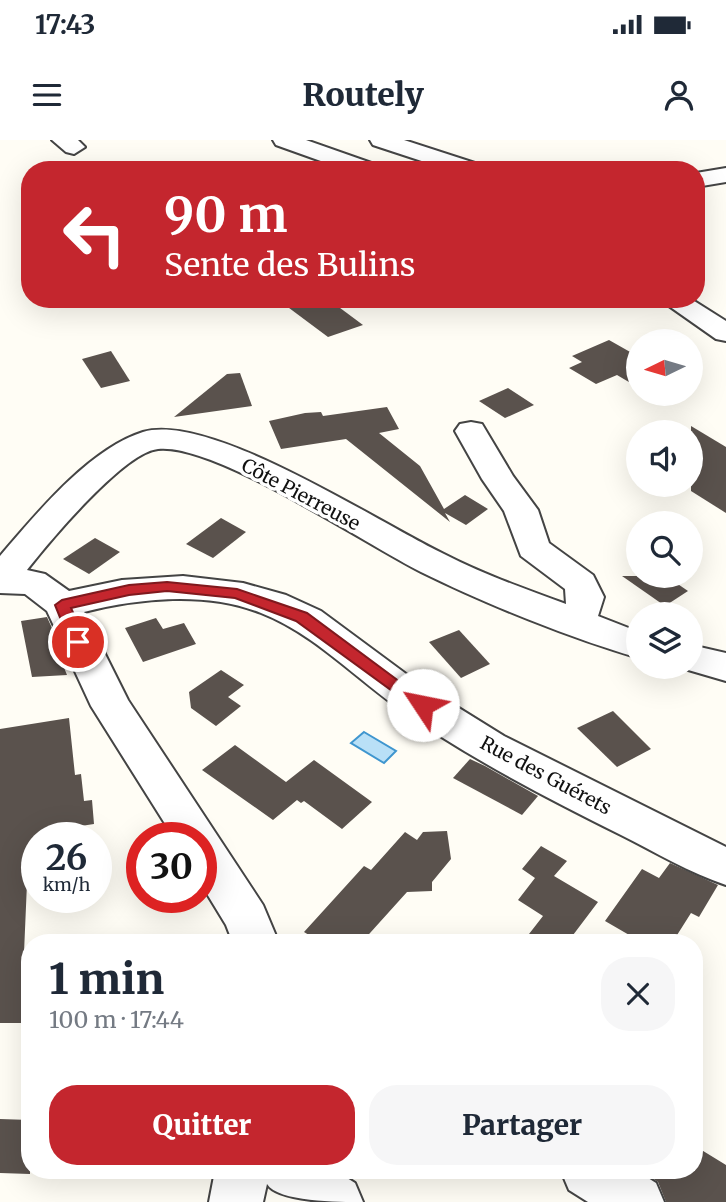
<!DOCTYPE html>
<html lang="fr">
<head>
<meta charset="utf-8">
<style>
	body { margin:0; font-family:Merriweather,serif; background:#f6f6f7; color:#1f2937; height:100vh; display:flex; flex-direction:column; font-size:26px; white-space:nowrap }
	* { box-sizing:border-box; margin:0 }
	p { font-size:23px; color:#747a83 }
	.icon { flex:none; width:38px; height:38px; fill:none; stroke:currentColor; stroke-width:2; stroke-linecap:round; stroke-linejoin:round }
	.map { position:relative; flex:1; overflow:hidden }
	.details { position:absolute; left:21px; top:794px; width:682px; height:245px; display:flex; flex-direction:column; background:#fff; border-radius:28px; box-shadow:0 7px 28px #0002 }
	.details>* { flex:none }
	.banner { position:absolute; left:21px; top:21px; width:684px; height:147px; border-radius:28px; box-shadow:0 7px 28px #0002; background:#c4262e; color:#fff; overflow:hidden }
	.needle { width:46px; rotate:265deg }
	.tools { position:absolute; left:626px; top:189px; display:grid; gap:14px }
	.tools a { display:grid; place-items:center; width:77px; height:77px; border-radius:50%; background:#fff; box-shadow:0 7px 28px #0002; font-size:35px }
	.speed { position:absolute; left:21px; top:682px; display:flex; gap:14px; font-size:35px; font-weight:700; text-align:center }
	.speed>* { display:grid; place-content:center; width:91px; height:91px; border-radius:50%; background:#fff; box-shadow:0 7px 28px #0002; line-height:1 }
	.speed small { font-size:18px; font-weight:400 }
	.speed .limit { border:10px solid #d22; background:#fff; color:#111 }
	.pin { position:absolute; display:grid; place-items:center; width:60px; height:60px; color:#fff; margin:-30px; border:4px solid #fff; border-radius:50%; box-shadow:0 2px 7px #0007 }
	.me { position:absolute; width:77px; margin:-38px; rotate:304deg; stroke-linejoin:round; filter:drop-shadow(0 0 5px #0008) }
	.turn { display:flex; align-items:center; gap:24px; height:147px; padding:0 28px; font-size:32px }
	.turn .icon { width:91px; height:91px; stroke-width:2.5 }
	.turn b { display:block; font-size:49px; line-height:60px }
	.round { display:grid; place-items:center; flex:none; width:74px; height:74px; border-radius:28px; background:#f6f6f7 }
	.headline { display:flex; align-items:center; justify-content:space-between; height:119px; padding:0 28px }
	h1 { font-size:42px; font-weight:800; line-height:52px }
	.action { display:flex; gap:14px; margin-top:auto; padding:14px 28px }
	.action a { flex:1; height:80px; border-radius:28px; background:#c4262e; color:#fff; font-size:28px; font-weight:800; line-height:80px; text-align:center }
	.action a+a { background:#f6f6f7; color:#1f2937 }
	.status { display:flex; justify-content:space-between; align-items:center; height:49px; padding:0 35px; background:#fff; direction:ltr }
	.status svg { height:19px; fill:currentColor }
	header { display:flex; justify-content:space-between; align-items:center; height:91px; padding:0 28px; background:#fff; font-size:32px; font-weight:800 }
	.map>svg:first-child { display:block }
	.water { fill:#b9e0f7; stroke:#3f96cf; stroke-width:2 }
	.building { fill:#5a524d }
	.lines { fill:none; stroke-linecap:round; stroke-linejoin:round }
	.minor-casing { stroke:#444; stroke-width:4 }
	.minor { fill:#fff; fill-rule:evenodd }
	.route { fill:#c4262e; stroke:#7f191e; stroke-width:2 }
	.labels { text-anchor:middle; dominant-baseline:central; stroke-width:7; stroke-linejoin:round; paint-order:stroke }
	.street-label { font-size:19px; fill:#111; stroke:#fff }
</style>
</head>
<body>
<div class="status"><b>17:43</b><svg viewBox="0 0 49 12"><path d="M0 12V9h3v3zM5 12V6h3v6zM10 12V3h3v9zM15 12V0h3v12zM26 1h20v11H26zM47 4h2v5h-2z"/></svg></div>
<header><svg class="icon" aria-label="menu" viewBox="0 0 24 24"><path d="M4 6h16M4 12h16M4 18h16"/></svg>Routely<svg class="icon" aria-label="person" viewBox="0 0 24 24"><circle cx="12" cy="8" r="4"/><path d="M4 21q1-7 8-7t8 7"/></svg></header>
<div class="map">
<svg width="726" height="1062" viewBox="0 0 726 1062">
	<rect width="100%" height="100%" fill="#fffdf5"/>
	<path class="water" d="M364,592l32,19 -12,12 -33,-20z"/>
	<g class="building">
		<path d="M277,159h51l35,26 -35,12z"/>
		<path d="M609,200l30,17v31l-22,-13 -21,9 -27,-16 13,-6 -10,-6z"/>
		<path d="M111,211l19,30 -29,7 -19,-29z"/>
		<path d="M240,233l12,33 -78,11 53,-43z"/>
		<path d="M508,248l26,17 -29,13 -26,-17z"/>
		<path d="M387,267l12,22 -20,4 41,33 24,43 21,-14 23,14 -22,16 -21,-12 5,9 -104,-83 -65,10 -12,-28 36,-8 16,-1 2,4z"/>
		<path d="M691,286l35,21v66l-35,-22z"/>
		<path d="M221,378l25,14 -33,26 -27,-14z"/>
		<path d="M95,398l25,14 -31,22 -26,-15z"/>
		<path d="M622,436h44l22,15 -23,15z"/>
		<path d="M47,477l17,38h-5l8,20 -35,2 -11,-56z"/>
		<path d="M156,478l7,11 21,-6 12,21 -53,18 -18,-34z"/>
		<path d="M459,490l31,34 -29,14 -32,-36z"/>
		<path d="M221,530l23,15 -16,12 13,9 -25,20 -25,-18 -2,-16z"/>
		<path d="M613,571l38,38 -34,18 -40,-39z"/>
		<path d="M69,578l6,57 6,-1 3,27 8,-1 2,24 -46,7v7h-11v13l-4,1 2,30 -8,1 -6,140h-21v-294z"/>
		<path d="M235,605l51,37 28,-22 58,42 -30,27 -38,-28 -3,2 -4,-3 -24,20 -71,-50z"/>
		<path d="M470,619l15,7 53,30 -16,19 -69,-37z"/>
		<path d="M447,691l4,28 -19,23v9l-25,1 -46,51h-39l-18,-11 60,-66 7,4 34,-38 12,8 6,-8z"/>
		<path d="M541,706l26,15 -13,15 44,26 -31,41h-45l21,-27 -25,-16 17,-22 -13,-9z"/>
		<path d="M670,723l48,22 -19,32 -8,-4 -19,30h-29l-38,-22 37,-52 17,9z"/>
		<path d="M0,979l30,1v54l-30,-1z"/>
		<path d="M695,1006l31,19v37h-60l-8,-20 -16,-11h53z"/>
	</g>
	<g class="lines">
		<defs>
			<g id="minor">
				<path d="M52,0h26l7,7 -11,7 -8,-2z"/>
				<path d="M273,0h33l71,25 3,5h-34l-70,-25z"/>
				<path d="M370,0h34l77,25 3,5h-35l-76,-25z"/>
				<path d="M726,28v14l-30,5v-14z"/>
				<path d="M659,159h32l35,22v20l-10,-2z"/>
				<path d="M471,282l11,2 31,52 25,34 11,33 44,32 11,22 -6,19 41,16v26c-69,-20 -153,-54 -218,-86 -56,-28 -206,-129 -263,-123 -34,3 -109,93 -131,121l18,4 24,17 53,-11 61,-4 60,7 43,12 35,16 96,71 87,54 222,111v38c-36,-12 -71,-33 -105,-50 -74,-37 -148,-75 -217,-123 -47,-32 -89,-78 -143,-99 -54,-22 -122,-15 -177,-1l44,88 135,205 16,38h-46l-7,-18 -25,-41v-46h-27l-83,-132 -44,-95 -22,-17 -25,-1v-37c36,-42 89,-107 143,-124 68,-20 236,91 301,122 39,20 81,35 122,50l-1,-15 -44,-33 -17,-45 -22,-32 -27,-48 5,-7z"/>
				<path d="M691,505l35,8v28l-48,-14h13z"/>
				<path d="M215,1031h121l19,12 8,19c-25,0 -85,0 -96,-18l-4,18h-54z"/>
				<path d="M561,1031h76l19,12 8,19h-76l-19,-12z"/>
			</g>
		</defs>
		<use href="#minor" class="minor-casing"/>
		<use href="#minor" class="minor"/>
	</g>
	<path class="route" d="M167,442l70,7 70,24 124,92 -8,6 -6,-2 -121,-88 -61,-23 -68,-7 -38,4 -58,13 15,34 -8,5 -8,-5 -15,-37 7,-5 67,-15z"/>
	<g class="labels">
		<g class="street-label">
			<text transform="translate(301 354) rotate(28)">Côte Pierreuse</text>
			<text transform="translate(546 635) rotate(28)">Rue des Guérets</text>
		</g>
	</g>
</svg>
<div class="tools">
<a><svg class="needle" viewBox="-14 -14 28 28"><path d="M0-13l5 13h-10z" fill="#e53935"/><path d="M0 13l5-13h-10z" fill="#747a83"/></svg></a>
<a><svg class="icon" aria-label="sound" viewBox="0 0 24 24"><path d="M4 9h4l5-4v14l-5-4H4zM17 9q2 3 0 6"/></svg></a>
<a><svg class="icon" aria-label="search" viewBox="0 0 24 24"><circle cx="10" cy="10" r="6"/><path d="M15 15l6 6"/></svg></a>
<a><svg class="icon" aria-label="layers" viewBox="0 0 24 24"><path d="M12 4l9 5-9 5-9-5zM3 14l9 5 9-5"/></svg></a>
</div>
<div class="speed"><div>26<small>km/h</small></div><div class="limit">30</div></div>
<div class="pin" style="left:78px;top:502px;background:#d93025"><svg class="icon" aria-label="arrive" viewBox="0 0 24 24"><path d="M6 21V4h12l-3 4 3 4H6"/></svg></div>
<svg class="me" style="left:423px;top:565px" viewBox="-20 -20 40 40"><circle r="19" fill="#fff"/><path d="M0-13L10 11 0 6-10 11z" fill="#c4262e"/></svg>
<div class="banner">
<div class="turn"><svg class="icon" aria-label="left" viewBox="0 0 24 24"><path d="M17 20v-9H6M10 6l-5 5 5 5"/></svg><div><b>90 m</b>Sente des Bulins</div></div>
</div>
<section class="details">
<div class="headline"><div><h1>1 min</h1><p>100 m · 17:44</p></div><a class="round"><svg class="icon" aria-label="close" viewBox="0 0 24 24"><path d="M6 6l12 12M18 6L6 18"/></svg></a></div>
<div class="action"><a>Quitter</a><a>Partager</a></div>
</section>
</div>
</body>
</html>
